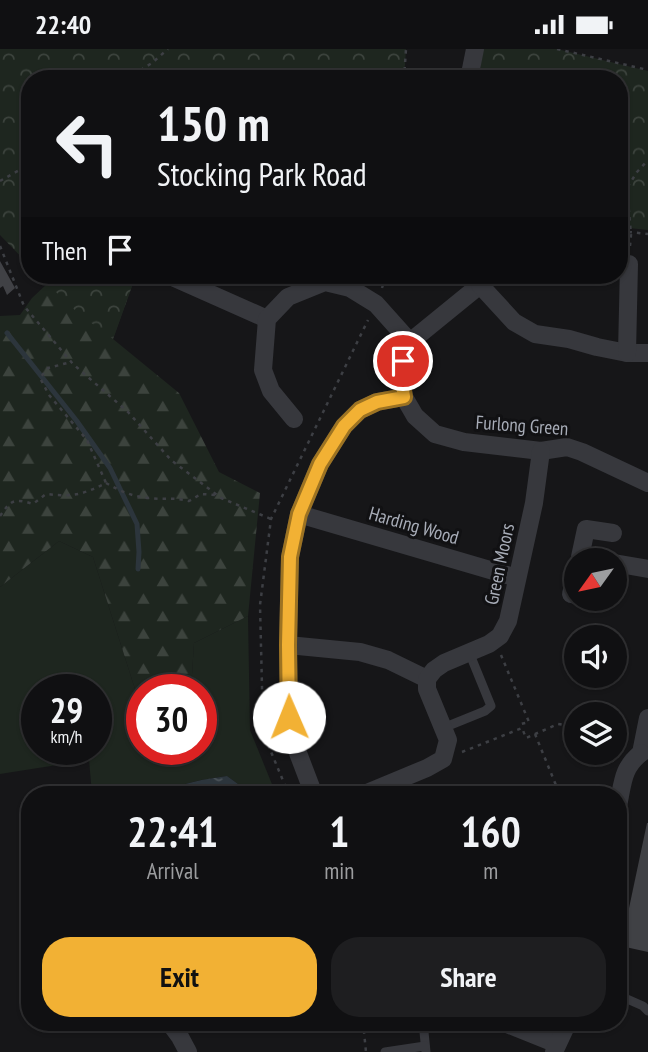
<!DOCTYPE html>
<html lang="en">
<head>
<meta charset="utf-8">
<style>
	body { margin:0; font-family:"PT Sans Narrow",sans-serif; background:#1e1e20; color:#f1f3f6; height:100vh; display:flex; flex-direction:column; font-size:26px; white-space:nowrap }
	* { box-sizing:border-box; margin:0 }
	p { font-size:23px; color:#9c9d9f }
	.icon { flex:none; width:38px; height:38px; fill:none; stroke:currentColor; stroke-width:2; stroke-linecap:round; stroke-linejoin:round }
	.map { position:relative; flex:1; overflow:hidden }
	.panel { position:absolute; left:21px; top:737px; width:606px; height:245px; display:flex; flex-direction:column; background:#101012; border-radius:28px; box-shadow:0 2px 5px #0004,0 0 0 2px #303032 }
	.panel>* { flex:none }
	.top-card { position:absolute; left:21px; top:21px; width:607px; height:214px; border-radius:28px; box-shadow:0 2px 5px #0004,0 0 0 2px #303032; background:#101012; color:#f1f3f6; overflow:hidden }
	.needle { width:46px; rotate:237deg }
	.buttons { position:absolute; left:564px; top:499px; display:grid; gap:14px }
	.buttons a { display:grid; place-items:center; width:63px; height:63px; border-radius:50%; background:#101012; box-shadow:0 2px 5px #0004,0 0 0 2px #303032; font-size:35px }
	.speed { position:absolute; left:21px; top:625px; display:flex; gap:14px; font-size:35px; font-weight:700; text-align:center }
	.speed>* { display:grid; place-content:center; width:91px; height:91px; border-radius:50%; background:#101012; box-shadow:0 2px 5px #0004,0 0 0 2px #303032; line-height:1 }
	.speed small { font-size:18px; font-weight:400 }
	.speed .limit { border:10px solid #d22; background:#fff; color:#111 }
	.pin { position:absolute; display:grid; place-items:center; width:60px; height:60px; color:#fff; margin:-30px; border:4px solid #fff; border-radius:50%; box-shadow:0 2px 7px #0007 }
	.me { position:absolute; width:77px; margin:-38px; rotate:359deg; stroke-linejoin:round; filter:drop-shadow(0 0 5px #0008) }
	.turn { display:flex; align-items:center; gap:24px; height:147px; padding:0 21px; font-size:32px }
	.turn .icon { width:91px; height:91px; stroke-width:2.5 }
	.turn b { display:block; font-size:49px; line-height:60px }
	.then { display:flex; align-items:center; height:66px; padding:0 21px; background:#0003; gap:14px; font-size:26px }
	.eta { display:flex; justify-content:space-evenly; align-items:center; height:119px; text-align:center }
	.eta b { font-size:42px; font-weight:800; line-height:49px }
	.primary-button { display:flex; gap:14px; margin-top:auto; padding:14px 21px }
	.primary-button a { flex:1; height:80px; border-radius:28px; background:#f2b134; color:#111; font-size:28px; font-weight:800; line-height:80px; text-align:center }
	.primary-button a+a { background:#1e1e20; color:#f1f3f6 }
	.status { display:flex; justify-content:space-between; align-items:center; height:49px; padding:0 35px; background:#101012; direction:ltr }
	.status svg { height:19px; fill:currentColor }
	.map>svg:first-child { display:block }
	.green { fill:#1e261f; fill-rule:evenodd }
	.forest { fill:url(#forest-firs) }
	.park { fill:url(#park-crowns) }
	.water { fill:url(#water-ripples) }
	.lines { fill:none; stroke-linecap:round; stroke-linejoin:round }
	.stream { stroke:#2c353c; stroke-width:5 }
	.building { fill:#404145 }
	.path { stroke:#3d3f44; stroke-width:2.5; stroke-dasharray:3.5 5; stroke-linecap:butt }
	.service { stroke:#37383d; stroke-width:9 }
	.minor { stroke:#37383d; stroke-width:18 }
	.route-casing { stroke:#9d7322; stroke-width:18 }
	.route { stroke:#f2b134; stroke-width:12 }
	.labels { text-anchor:middle; dominant-baseline:central; stroke-width:6; stroke-linejoin:round; paint-order:stroke }
	.street-label { font-size:19px; fill:#a8adb8; stroke:#111113 }
</style>
</head>
<body>
<div class="status"><b>22:40</b><svg viewBox="0 0 49 12"><path d="M0 12V9h3v3zM5 12V6h3v6zM10 12V3h3v9zM15 12V0h3v12zM26 1h20v11H26zM47 4h2v5h-2z"/></svg></div>
<div class="map">
<svg width="648" height="1003" viewBox="0 0 648 1003">
	<defs>
		<pattern id="forest-firs" width="22" height="20" patternUnits="userSpaceOnUse" patternTransform="scale(1.75)"><rect width="22" height="20" fill="#1e261f"/><path d="M5 1l3.5 6h-7zM16 11l3.5 6h-7z" fill="#3c433d"/></pattern>
		<pattern id="park-crowns" width="20" height="18" patternUnits="userSpaceOnUse" patternTransform="scale(1.75)"><rect width="20" height="18" fill="#1e261f"/><path d="M2 6a3 3 0 1 1 6 0M12 15a3 3 0 1 1 6 0" fill="none" stroke="#3c433d"/></pattern>
		<pattern id="water-ripples" width="26" height="14" patternUnits="userSpaceOnUse" patternTransform="scale(1.75)"><rect width="26" height="14" fill="#2c353c"/><path d="M2 4q2-2 4 0t4 0M15 11q2-2 4 0t4 0" fill="none" stroke="#485056"/></pattern>
	</defs>
	<rect width="100%" height="100%" fill="#161618"/>
	<path class="green" d="M59,492l34,16 49,154v38h59v-60h-10l3,-46 54,-27 2,114 26,64h-33l-5,-10 -11,-8c-22,3 -45,6 -63,18h-72l-3,-34 -89,14v-187zM37,640h59v60h-59z"/>
	<path class="forest" d="M38,226h98l-23,64 66,54 40,79 41,21 -12,123 -54,27 -3,46h-49v22l-49,-154 -34,-16 -59,46v-271l20,-1 12,-17 15,-14z"/>
	<g class="park">
		<path d="M0,0h406l-2,30h-374v187l-30,-31z"/>
		<path d="M481,0h76l91,22v159l-28,-3v-148h-140z"/>
		<path d="M38,226h98l-23,64 -35,-26z"/>
	</g>
	<path class="water" d="M227,727l11,8 5,10h-79c18,-12 42,-15 63,-18z"/>
	<g class="lines">
		<path class="stream" d="M7,284l69,87 34,48 27,56 2,28 -1,17"/>
	</g>
	<g class="building">
		<path d="M0,212l15,27 -8,7 -4,-9 -3,2z"/>
		<path d="M647,774h1v129l-27,-6z"/>
	</g>
	<g class="lines">
		<g class="path">
			<path d="M557,0l91,21"/>
			<path d="M126,30l26,-16 16,-14"/>
			<path d="M404,30l2,-30"/>
			<path d="M0,132l30,-17"/>
			<path d="M620,182l28,3"/>
			<path d="M0,197l24,60 49,58 55,48 43,48 50,38 50,21"/>
			<path d="M630,197l1,-11 -4,-47 10,-16 11,-12"/>
			<path d="M382,239l4,-13"/>
			<path d="M106,434c14,8 27,14 43,15 14,2 25,-1 40,3l12,-7 15,1"/>
			<path d="M0,467c11,-16 14,-18 33,-12l13,-10c27,3 36,1 60,-11l-19,-43 -38,-45 -9,-17 8,-10 23,-6"/>
			<path d="M501,606l28,67 -8,2 1,4"/>
			<path d="M535,685l25,61"/>
			<path d="M462,703l60,-24 4,10 32,-14 18,3"/>
			<path d="M608,704l5,9"/>
			<path d="M289,746l-20,-48 -6,-20 -3,-122 11,-86 97,-199"/>
			<path d="M363,973l3,30"/>
		</g>
		<g class="service">
			<path d="M443,679l42,-17 6,-5 -22,-54"/>
			<path d="M618,946l25,11 5,5"/>
			<path d="M423,973l3,30"/>
			<path d="M385,1003l40,-6"/>
		</g>
		<g class="minor">
			<path d="M469,30l6,-30"/>
			<path d="M168,226l99,44"/>
			<path d="M489,226l-9,10 -70,57 -7,19 -2,17 3,19 11,19 20,18 29,8 77,9 26,-4 15,5 66,31"/>
			<path d="M480,236l34,37 21,12 34,5 28,8 30,6h21"/>
			<path d="M627,304l2,-89"/>
			<path d="M294,370l-23,-28 -8,-21 4,-51 21,-22 37,-15 25,6 26,16 34,38"/>
			<path d="M299,465l218,64"/>
			<path d="M580,508l6,-28 27,4"/>
			<path d="M614,514l34,6"/>
			<path d="M576,526l-5,19 5,1"/>
			<path d="M288,596l72,7 28,8 39,19"/>
			<path d="M641,704l7,-35"/>
			<path d="M314,746l-16,-42 -9,-36 -1,-72 2,-88 9,-43 21,-50 24,-38 16,-16 17,-8 27,-5"/>
			<path d="M362,746l65,-27 16,-9 5,-19 -21,-51v-10l7,-9 10,-7 45,-19 11,-8 8,-15 26,-118 7,-52"/>
			<path d="M618,757c5,-23 4,-38 23,-53"/>
			<path d="M169,973l11,15 8,15"/>
			<path d="M502,973l55,22"/>
			<path d="M554,1003l14,-30"/>
		</g>
	</g>
	<g class="lines">
		<defs>
			<path id="route" d="M289,668l-1,-72 2,-88 9,-43 21,-50 24,-38 16,-16 17,-8 27,-5 -3,-19 2,-17"/>
		</defs>
		<use href="#route" class="route-casing"/>
		<use href="#route" class="route"/>
	</g>
	<g class="labels">
		<g class="street-label">
			<text transform="translate(522 376) rotate(4)">Furlong Green</text>
			<text transform="translate(414 476) rotate(16)">Harding Wood</text>
			<text transform="translate(499 515) rotate(-78)">Green Moors</text>
		</g>
	</g>
</svg>
<div class="buttons">
<a><svg class="needle" viewBox="-14 -14 28 28"><path d="M0-13l5 13h-10z" fill="#e53935"/><path d="M0 13l5-13h-10z" fill="#9c9d9f"/></svg></a>
<a><svg class="icon" aria-label="sound" viewBox="0 0 24 24"><path d="M4 9h4l5-4v14l-5-4H4zM17 9q2 3 0 6"/></svg></a>
<a><svg class="icon" aria-label="layers" viewBox="0 0 24 24"><path d="M12 4l9 5-9 5-9-5zM3 14l9 5 9-5"/></svg></a>
</div>
<div class="speed"><div>29<small>km/h</small></div><div class="limit">30</div></div>
<div class="pin" style="left:403px;top:312px;background:#d93025"><svg class="icon" aria-label="arrive" viewBox="0 0 24 24"><path d="M6 21V4h12l-3 4 3 4H6"/></svg></div>
<svg class="me" style="left:289px;top:668px" viewBox="-20 -20 40 40"><circle r="19" fill="#fff"/><path d="M0-13L10 11 0 6-10 11z" fill="#f2b134"/></svg>
<div class="top-card">
<div class="turn"><svg class="icon" aria-label="left" viewBox="0 0 24 24"><path d="M17 20v-9H6M10 6l-5 5 5 5"/></svg><div><b>150 m</b>Stocking Park Road</div></div>
<div class="then">Then<svg class="icon" aria-label="arrive" viewBox="0 0 24 24"><path d="M6 21V4h12l-3 4 3 4H6"/></svg></div>
</div>
<section class="panel">
<div class="eta">
<div><b>22:41</b><p>Arrival</p></div>
<div><b>1</b><p>min</p></div>
<div><b>160</b><p>m</p></div>
</div>
<div class="primary-button"><a>Exit</a><a>Share</a></div>
</section>
</div>
</body>
</html>
